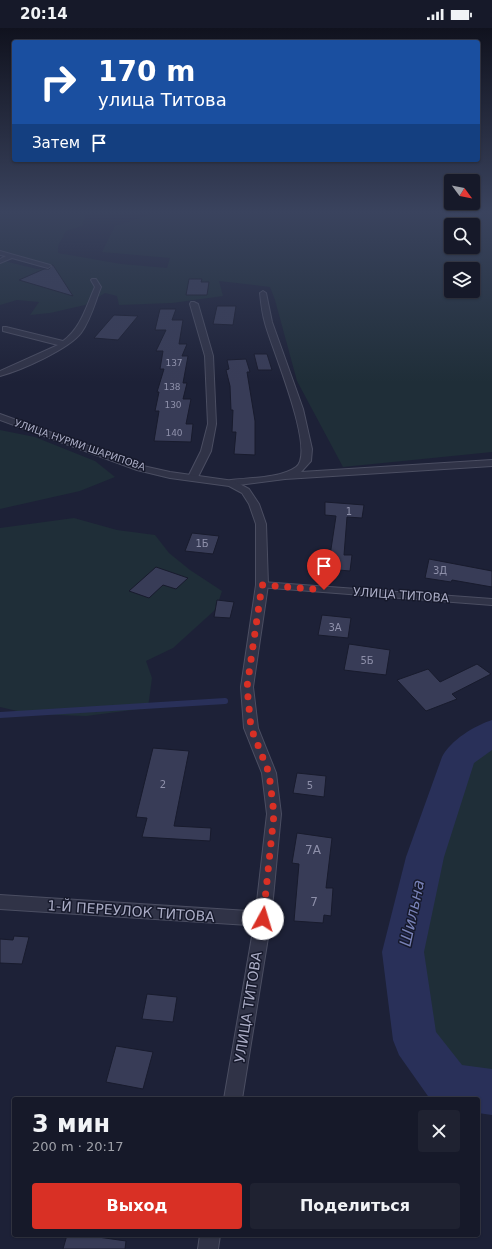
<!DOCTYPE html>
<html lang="ru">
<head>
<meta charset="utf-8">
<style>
	body { margin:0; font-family:"DejaVu Sans",sans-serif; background:#1f2231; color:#f1f3f6; height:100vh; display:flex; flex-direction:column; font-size:15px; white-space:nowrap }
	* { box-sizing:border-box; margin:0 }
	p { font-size:13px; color:#9ea0a8 }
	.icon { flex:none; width:22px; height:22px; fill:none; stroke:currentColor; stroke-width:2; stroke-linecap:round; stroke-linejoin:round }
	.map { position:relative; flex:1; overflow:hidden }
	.sheet { position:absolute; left:12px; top:1069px; width:468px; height:140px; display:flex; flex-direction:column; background:#161929; border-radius:4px; box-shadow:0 1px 3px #0004,0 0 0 1px #353846 }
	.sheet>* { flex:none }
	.top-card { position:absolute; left:12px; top:12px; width:468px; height:122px; border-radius:4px; box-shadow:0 1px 3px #0004,0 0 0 1px #353846; background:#1a4fa0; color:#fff; overflow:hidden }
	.needle { width:26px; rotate:122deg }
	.fabs { position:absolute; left:444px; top:146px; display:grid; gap:8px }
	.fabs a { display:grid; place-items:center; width:36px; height:36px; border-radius:4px; background:#161929; box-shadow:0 1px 3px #0004,0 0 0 1px #353846; font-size:20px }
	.pin { position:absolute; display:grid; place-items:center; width:34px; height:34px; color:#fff; margin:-41px -17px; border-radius:50% 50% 50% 0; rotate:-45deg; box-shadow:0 0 4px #0007 }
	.pin .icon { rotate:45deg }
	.me { position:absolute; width:44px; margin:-22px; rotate:6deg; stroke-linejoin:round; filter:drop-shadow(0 0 3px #0008) }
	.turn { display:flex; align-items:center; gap:14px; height:84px; padding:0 20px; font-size:18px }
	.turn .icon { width:52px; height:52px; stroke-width:2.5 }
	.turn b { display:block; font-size:28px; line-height:34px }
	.then { display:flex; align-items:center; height:38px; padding:0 20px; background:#0003; gap:8px; font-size:15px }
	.round { display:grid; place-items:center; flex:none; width:42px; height:42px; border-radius:4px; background:#1f2231 }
	.headline { display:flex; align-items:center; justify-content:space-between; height:68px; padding:0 20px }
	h1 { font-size:24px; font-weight:700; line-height:30px }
	.action { display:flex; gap:8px; margin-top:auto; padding:8px 20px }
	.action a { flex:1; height:46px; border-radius:4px; background:#d93025; color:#fff; font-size:16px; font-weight:700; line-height:46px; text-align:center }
	.action a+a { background:#1f2231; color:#f1f3f6 }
	.status { display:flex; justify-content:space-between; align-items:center; height:28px; padding:0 20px; background:#161929; direction:ltr }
	.status svg { height:11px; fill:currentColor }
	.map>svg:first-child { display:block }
	.green { fill:#1f2e38; fill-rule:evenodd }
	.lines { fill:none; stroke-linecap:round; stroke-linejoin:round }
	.stream { stroke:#293059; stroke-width:6 }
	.river { fill:#293059; fill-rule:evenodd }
	.building { fill:#383c57; stroke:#181b2d }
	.minor-casing { stroke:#4b4e62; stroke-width:2 }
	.tertiary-casing { stroke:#4b4e62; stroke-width:2 }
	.minor { fill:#303347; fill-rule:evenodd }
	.tertiary { fill:#303347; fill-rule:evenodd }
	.route { stroke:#d93025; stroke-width:7; stroke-dasharray:0 12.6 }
	.labels { text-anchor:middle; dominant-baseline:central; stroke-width:3; stroke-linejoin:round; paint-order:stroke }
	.far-number-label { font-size:9px; fill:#8e90aa }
	.far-street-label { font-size:10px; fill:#aaacc5; stroke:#16192b }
	.number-label { font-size:10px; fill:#8e90aa }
	.street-label { font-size:12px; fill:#aaacc5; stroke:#16192b }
	.near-number-label { font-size:12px; fill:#8e90aa }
	.near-street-label { font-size:14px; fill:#aaacc5; stroke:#16192b }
	.near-water-label { font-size:16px; font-style:italic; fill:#7780b5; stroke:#16192b }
</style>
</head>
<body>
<div class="status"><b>20:14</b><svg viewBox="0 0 49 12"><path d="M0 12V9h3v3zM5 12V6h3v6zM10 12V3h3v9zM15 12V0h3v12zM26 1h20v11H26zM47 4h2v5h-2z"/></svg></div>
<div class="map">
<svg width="492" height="1221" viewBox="0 0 492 1221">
	<rect width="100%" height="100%" fill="#1d2137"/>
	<g class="green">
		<path d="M0,183h81l5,2 -4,13 -16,5 -8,15v7l63,11 46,4 3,-10 -68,-6 13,-26 46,-15h331v241l-149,15 -46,-86 -22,-81 -5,-13 -51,-6 4,15 -51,7 -53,2 -2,-9 -12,-3 -20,12 -35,8 -20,2 9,-13 -22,-2 -17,5v-45l37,9h18l-10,-4 -45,-12zM451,197h22v22h-22zM451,241h22v22h-22z"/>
		<path d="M0,402l35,7 60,24 20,16 -35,14 -80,18z"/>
		<path d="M74,490l43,12 38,5 14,18 21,17 32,21 -6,18 -43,39 -27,13 6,17 -4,30 -62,8 -56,-2 -30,-7v-179z"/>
		<path d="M492,704v360l-2,1 -41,-7 -34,-46 -12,-88 22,-95 34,-100z"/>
	</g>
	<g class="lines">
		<path class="stream" d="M0,687l225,-14"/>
		<path class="river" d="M492,692v30l-18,13 -30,94 -20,95 12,80 26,33 30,4v46l-14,-2v-14h-48l-31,-44 -6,-15 -11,-88 24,-95 36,-100c9,-17 32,-31 50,-37z"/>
	</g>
	<g class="building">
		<path d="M52,237h1l20,31 -54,-16 25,-11h5z"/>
		<path d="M189,251h13l-1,3h8l-2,13h-21z"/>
		<path d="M217,278h19l-3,19 -20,-1z"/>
		<path d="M160,281h16l-4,11h11l-4,24h8l-5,12h6l-5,27h4l-4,16h8l-5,25h7l-2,18 -37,-1 5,-30h-4l4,-19h-2l7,-23h-4l3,-18h-7l10,-21h-11z"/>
		<path d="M114,287l24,1 -20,24 -24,-2z"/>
		<path d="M254,326h13l5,16h-14z"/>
		<path d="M246,331l4,13h-3l8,49v34l-21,-1 2,-22h-4l1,-22h-2l-1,-24 -4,-16 3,-1 -2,-9z"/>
		<path d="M325,474l39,3 -2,13 -15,-1 -3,38h8l-2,16 -22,-2 8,-53 -11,-1z"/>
		<path d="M192,505l27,3 -6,18 -28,-3z"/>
		<path d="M429,531l63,12v16l-40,-7 -1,2 -26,-4z"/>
		<path d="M156,539l32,11 -12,11 -13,-4 -14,13 -20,-7z"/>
		<path d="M217,572l17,2 -4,16 -16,-1z"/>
		<path d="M322,587l29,3 -3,20 -30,-3z"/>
		<path d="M349,616l41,6 -4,25 -42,-5z"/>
		<path d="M477,636l14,10 -39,20 5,5 -31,12 -29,-31 31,-11 12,13z"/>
		<path d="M153,720l36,3 -15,75 37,2 -1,13 -68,-4 5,-19 -11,-1z"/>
		<path d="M297,745l29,3 -2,21 -31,-4z"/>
		<path d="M297,805l35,5 -6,50h7l-2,28 -7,-1 -1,8 -29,-2 5,-57 -7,-1z"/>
		<path d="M14,908l15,1 -7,27 -22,-1v-24l13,1z"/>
		<path d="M147,966l30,3 -4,25 -31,-3z"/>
		<path d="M116,1018l37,6 -10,37 -37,-7z"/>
		<path d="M67,1207h17l42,6 -1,8h-62z"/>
	</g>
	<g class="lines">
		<defs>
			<g id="minor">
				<path d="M0,223l50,14 1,1 -3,2 -36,-10 -12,5v-4l6,-3 -6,-1z"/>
				<path d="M92,251h4l5,8c-6,15 -10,32 -20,46 -12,16 -61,38 -81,43v-5l58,-26 -55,-14v-4h3l57,14c18,-13 23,-34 32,-54l-4,-7z"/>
				<path d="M263,263l3,2 6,29 31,87 9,40 -1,12 -10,11 191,-12v6l-207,13 -54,7 -3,-1 -2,-2 2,-2 3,-1c18,-2 50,-2 65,-13 21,-15 -25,-120 -31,-144 -3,-10 -4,-20 -5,-30z"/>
				<path d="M191,274h3l4,2 15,52 3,68 -5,27 -13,26 -5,3 -5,-3 13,-26 7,-27 -3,-68 -15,-52z"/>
				<path d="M262,554l230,17v6l-234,-18 -2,-2z"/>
				<path d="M0,867l263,17 6,2 2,5 -2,5 -6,2 -263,-17z"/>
			</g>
			<g id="tertiary">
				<path d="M0,386l143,52 27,6 64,9 15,8 10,15 7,20 2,61 -15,102 5,41 18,45 5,41 -10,105 -29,180h-18l31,-180 12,-105 -5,-41 -18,-45 -3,-41 15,-102v-61l-7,-20 -7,-11 -13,-7 -59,-8 -33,-8 -137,-50z"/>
				<path d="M200,1207h20l-2,14h-20z"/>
			</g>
		</defs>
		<use href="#minor" class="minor-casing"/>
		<use href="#tertiary" class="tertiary-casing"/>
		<use href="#minor" class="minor"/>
		<use href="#tertiary" class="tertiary"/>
	</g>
	<linearGradient id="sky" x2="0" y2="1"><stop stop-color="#10121e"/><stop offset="0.52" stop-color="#3a435e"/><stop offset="1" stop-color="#3a435e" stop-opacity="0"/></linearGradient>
	<rect width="492" height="354" fill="url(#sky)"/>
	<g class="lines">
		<path class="route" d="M263,891l11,-105 -5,-41 -18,-45 -4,-41 15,-102 62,5"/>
	</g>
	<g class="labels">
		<g class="far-number-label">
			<text x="174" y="335">137</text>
			<text x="172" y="359">138</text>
			<text x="173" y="377">130</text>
			<text x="174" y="405">140</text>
		</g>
		<g class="far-street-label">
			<text transform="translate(80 417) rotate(19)">УЛИЦА НУРМИ ШАРИПОВА</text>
		</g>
		<g class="number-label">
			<text x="349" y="483">1</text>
			<text x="202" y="515">1Б</text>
			<text x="440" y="542">3Д</text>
			<text x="335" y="599">3А</text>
			<text x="367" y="632">5Б</text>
			<text x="163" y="756">2</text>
			<text x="310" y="757">5</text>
		</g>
		<g class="street-label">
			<text transform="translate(401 567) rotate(4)">УЛИЦА ТИТОВА</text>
		</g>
		<g class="near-number-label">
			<text x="313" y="822">7А</text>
			<text x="314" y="874">7</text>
		</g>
		<g class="near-street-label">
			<text transform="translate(131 883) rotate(4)">1-Й ПЕРЕУЛОК ТИТОВА</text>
			<text transform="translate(248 979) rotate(-81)">УЛИЦА ТИТОВА</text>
		</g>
		<g class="near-water-label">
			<text transform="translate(412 885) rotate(-78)">Шильна</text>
		</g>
	</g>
</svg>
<div class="fabs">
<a><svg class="needle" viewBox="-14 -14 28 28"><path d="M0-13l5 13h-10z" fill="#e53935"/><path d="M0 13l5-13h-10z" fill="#9ea0a8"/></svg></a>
<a><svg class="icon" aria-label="search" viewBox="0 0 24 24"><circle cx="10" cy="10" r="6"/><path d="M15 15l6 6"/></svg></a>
<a><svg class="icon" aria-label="layers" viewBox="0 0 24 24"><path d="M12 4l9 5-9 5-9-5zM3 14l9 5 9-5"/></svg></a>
</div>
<div class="pin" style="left:324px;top:562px;background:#d93025"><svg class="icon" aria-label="arrive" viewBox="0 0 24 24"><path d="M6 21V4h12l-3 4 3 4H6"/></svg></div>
<svg class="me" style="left:263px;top:891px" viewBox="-20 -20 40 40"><circle r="19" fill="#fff"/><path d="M0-13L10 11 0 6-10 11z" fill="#d93025"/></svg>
<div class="top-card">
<div class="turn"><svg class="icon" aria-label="right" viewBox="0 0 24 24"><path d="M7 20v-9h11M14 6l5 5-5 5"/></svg><div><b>170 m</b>улица Титова</div></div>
<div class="then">Затем<svg class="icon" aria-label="arrive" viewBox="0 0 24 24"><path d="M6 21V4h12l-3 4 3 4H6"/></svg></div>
</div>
<section class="sheet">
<div class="headline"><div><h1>3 мин</h1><p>200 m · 20:17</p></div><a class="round"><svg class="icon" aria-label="close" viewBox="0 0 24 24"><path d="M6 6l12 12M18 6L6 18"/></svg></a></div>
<div class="action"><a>Выход</a><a>Поделиться</a></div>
</section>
</div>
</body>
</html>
